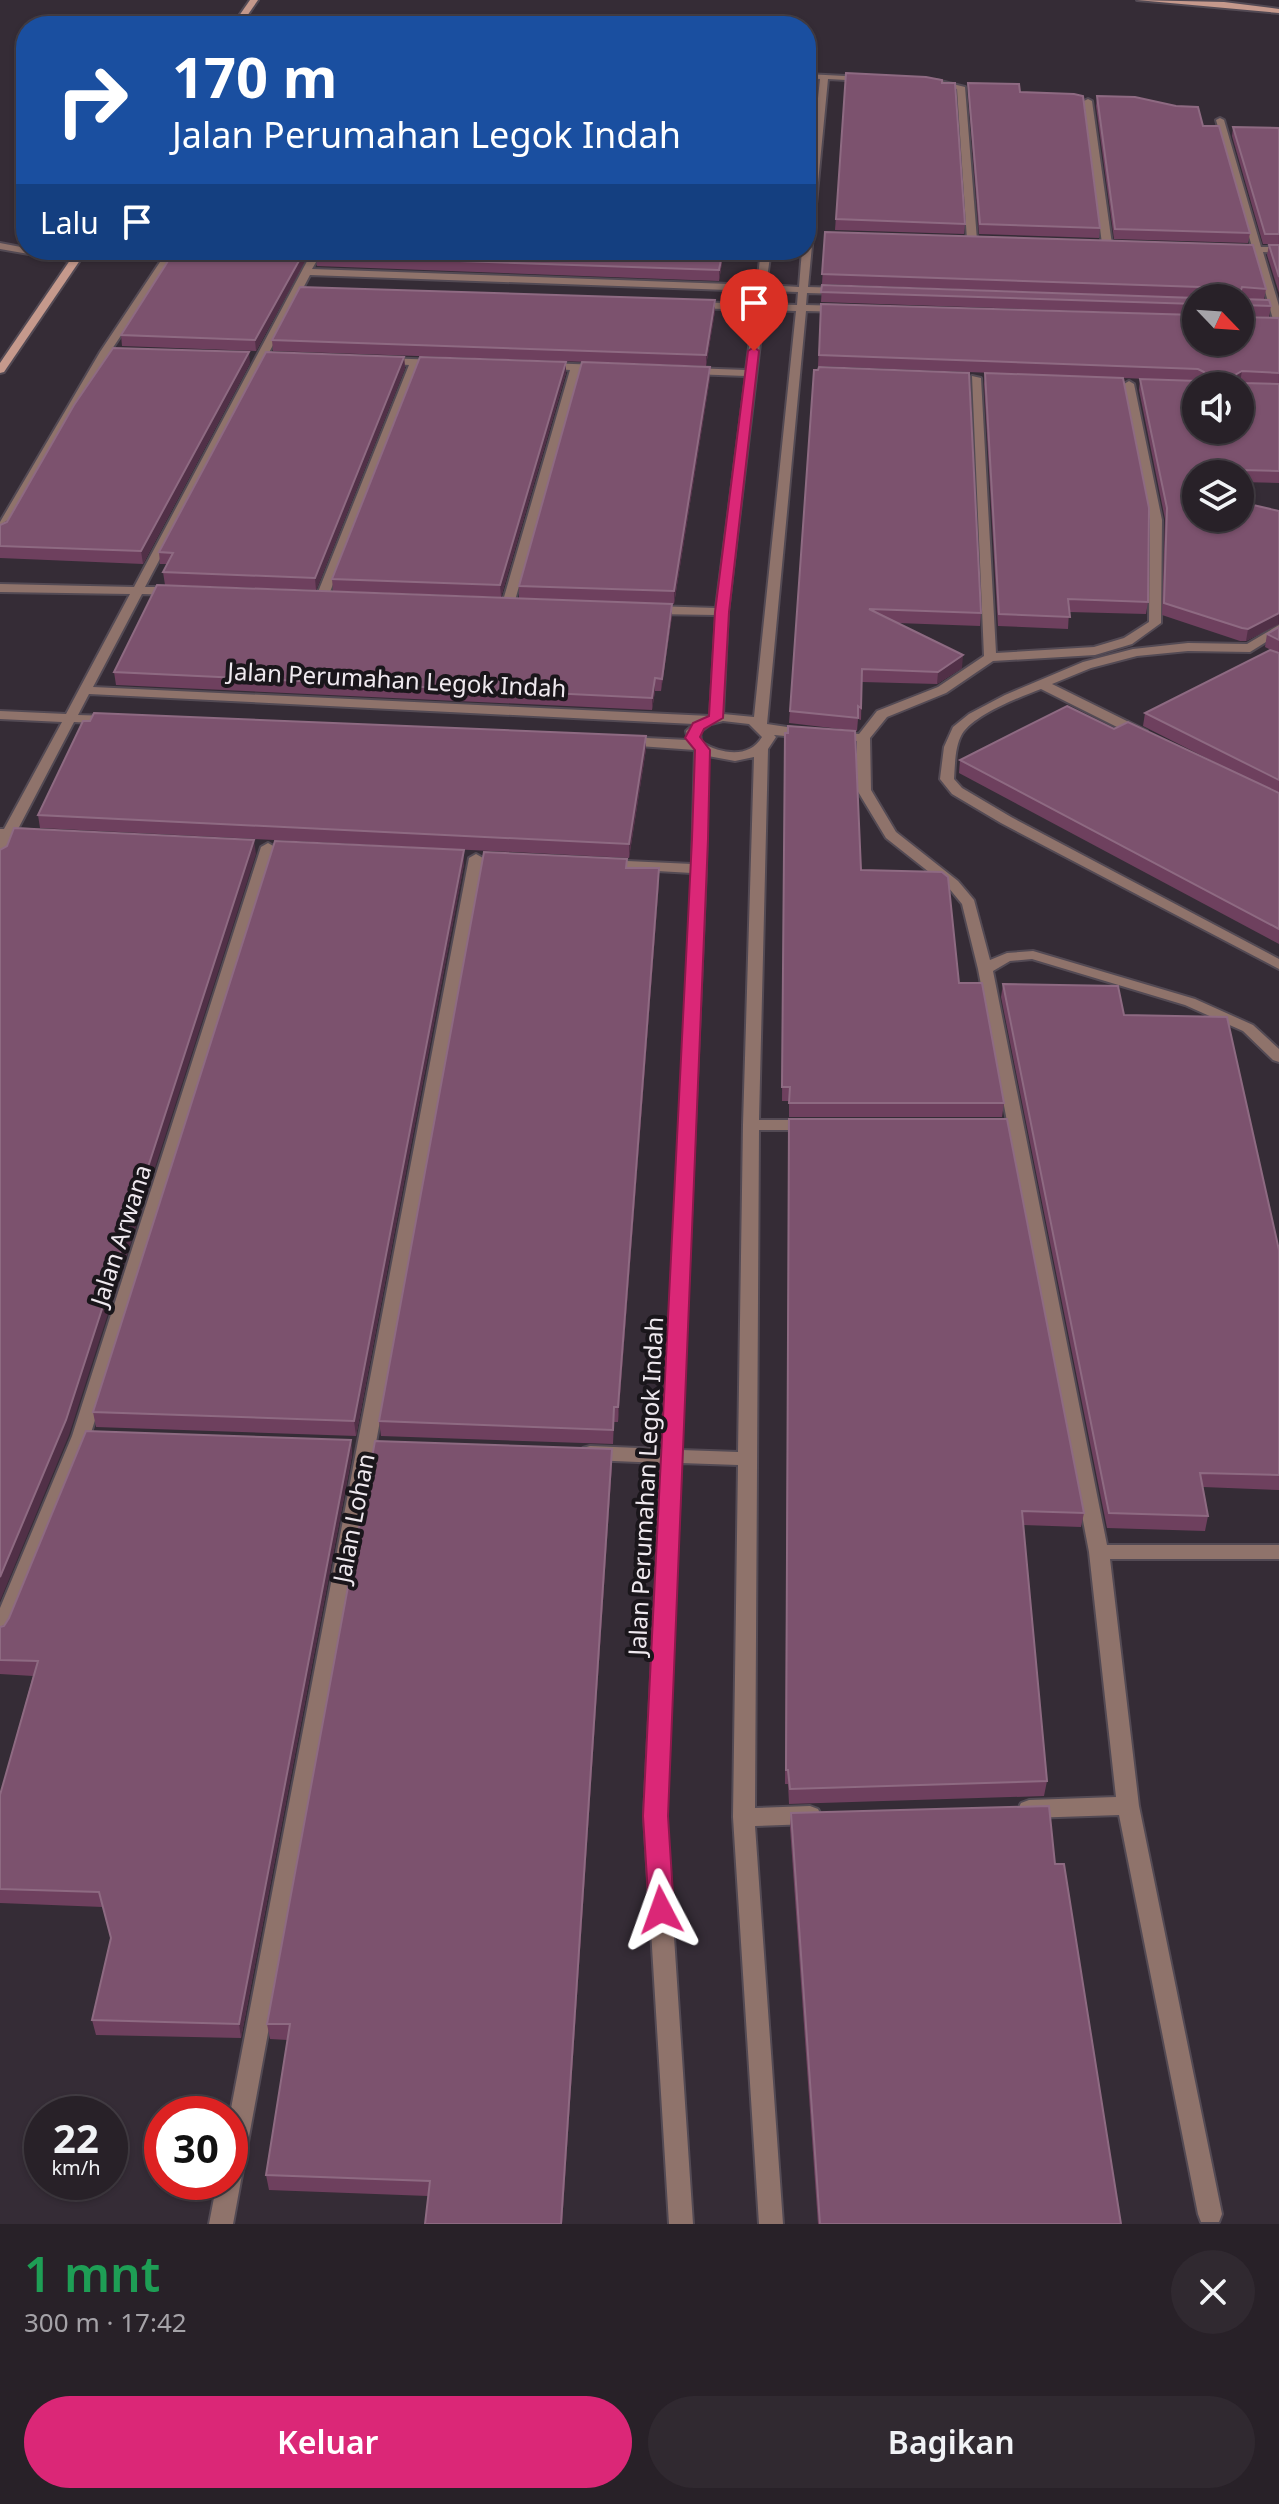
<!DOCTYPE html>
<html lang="id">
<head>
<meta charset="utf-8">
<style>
	body { margin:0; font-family:"Noto Sans",sans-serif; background:#302930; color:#f1f3f6; height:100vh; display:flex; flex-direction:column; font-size:30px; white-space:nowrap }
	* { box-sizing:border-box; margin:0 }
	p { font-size:26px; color:#a5a3a8 }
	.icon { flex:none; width:44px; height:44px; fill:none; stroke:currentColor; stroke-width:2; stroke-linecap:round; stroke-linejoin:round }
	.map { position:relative; height:2224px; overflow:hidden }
	.drawer { display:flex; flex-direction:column; background:#282128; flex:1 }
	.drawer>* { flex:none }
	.banner { position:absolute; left:16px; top:16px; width:800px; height:244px; border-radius:32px; box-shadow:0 2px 6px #0004,0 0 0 2px #443e45; background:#1a4fa0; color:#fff; overflow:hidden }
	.needle { width:52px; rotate:115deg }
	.buttons { position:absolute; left:1182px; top:284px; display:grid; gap:16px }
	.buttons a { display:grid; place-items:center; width:72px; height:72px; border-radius:50%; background:#282128; box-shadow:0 2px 6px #0004,0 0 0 2px #443e45; font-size:40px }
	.speed { position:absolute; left:24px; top:2096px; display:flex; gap:16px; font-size:40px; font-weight:700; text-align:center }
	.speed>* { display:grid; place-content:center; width:104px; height:104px; border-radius:50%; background:#282128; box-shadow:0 2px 6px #0004,0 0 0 2px #443e45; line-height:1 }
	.speed small { font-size:20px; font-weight:400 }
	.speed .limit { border:12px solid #d22; background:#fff; color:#111 }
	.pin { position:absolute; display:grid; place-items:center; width:68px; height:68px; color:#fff; margin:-82px -34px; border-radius:50% 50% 50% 0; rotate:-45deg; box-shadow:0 0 8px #0007 }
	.pin .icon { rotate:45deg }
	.me { position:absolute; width:88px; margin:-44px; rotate:356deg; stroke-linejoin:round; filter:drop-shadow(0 0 6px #0008) }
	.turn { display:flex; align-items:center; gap:28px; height:168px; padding:0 24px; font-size:36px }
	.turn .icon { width:104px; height:104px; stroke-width:2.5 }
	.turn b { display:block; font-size:56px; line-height:68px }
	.then { display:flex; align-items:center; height:76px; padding:0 24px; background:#0003; gap:16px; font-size:30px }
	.round { display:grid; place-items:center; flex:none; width:84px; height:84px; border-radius:42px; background:#302930 }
	.overview { display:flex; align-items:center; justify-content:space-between; height:136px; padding:0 24px }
	h1 { font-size:48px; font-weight:600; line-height:60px; color:#1e9e55 }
	.button { display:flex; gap:16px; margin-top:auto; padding:16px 24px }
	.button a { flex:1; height:92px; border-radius:48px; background:#db2777; color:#fff; font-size:32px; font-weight:600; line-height:92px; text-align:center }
	.button a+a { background:#302930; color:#f1f3f6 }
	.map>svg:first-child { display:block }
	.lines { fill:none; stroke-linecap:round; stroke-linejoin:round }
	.street-casing { stroke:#534a54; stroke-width:4 }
	.secondary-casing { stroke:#534a54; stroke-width:4 }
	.street { fill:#8f736b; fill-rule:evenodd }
	.secondary { fill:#c5998c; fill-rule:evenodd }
	.wall { fill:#6e405e }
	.shaded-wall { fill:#513047 }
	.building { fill:#7c526e; stroke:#8e6a82; stroke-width:2; fill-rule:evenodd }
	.route { fill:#db2777; stroke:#8e194d; stroke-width:2 }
	.labels { text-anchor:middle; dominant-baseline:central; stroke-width:8; stroke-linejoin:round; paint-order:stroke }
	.street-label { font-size:24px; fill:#efe9ef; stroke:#1a161b }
</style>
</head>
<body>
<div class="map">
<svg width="1279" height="2224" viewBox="0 0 1279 2224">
	<rect width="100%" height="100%" fill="#352c36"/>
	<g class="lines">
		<defs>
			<g id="street">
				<path d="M326,24l10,2h-14z"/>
				<path d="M806,74l59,3 4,2 -4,2 -37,-2 -20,208 33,1 5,3 -5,3 -34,-1 -1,12 37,1 5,3 -5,3 -37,-1 -39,413 40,6 7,4 -7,4 -33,-3 2,2 -8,12 -9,371h51l8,5 -8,5h-51l-4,678 55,-2 8,3 3,6 -3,6 -8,3 -55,2 28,398h-24l-26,-407 5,-352 -57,-2 -15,353 27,408h-24l-25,-408 18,-353 -72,-3 -7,-2 -2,-5 2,-5 7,-2 73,3 29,-576 -87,-5 -7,-4 7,-4 87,4 3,-114 -70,-5 -7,-4 7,-4 63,3 -2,-9 8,-7 -605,-30 -11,21 32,1 6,4 -6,4 -36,-2 -56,107 13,1 7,4 -7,4h-17l-7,20 -7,4v-33h4l58,-107 -62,-3v-8l66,3 64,-120 -130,-2v-8l134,3 179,-337h10l-11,19 445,16 4,-35h10l-5,35 33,2 3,-37h4v-36l14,-135 -14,-1zM310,275l446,16 -1,13 -61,-2 -5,3 5,3 60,2 -8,60 -55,-2 -5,3 5,3 55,2 -30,232 -63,-2 -6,4 6,4 63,1 -6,101 -617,-29 49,-93 32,1 6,-4 -6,-4h-29zM766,291l32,1 -1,13 -33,-1zM764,310l32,1 -42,406 -31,-3 5,-102zM723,721l26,3 13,13c-13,22 -41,17 -61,5l-1,-10 11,-8zM708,756l27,5 19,-4 -11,368 -5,327 -57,-2 25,-581z"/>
				<path d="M936,80l29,7 12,153 -5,3 -5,-3 -10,-151 -24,-5z"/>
				<path d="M1088,99l4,2 20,143 -5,3 -5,-3 -18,-143z"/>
				<path d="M1220,118l4,2 37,127h18v6l-16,-1 16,54v20l-5,-3 -20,-71h-21l-5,-3 5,-3 19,1 -36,-127z"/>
				<path d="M0,243l26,5v2l49,6 5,3 -5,3 -75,-13z"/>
				<path d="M168,250h10l-68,102 -104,180 -6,3v-13l100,-170z"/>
				<path d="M383,358l57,2 5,3 -5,3 -21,-1 -91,232 -6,4 -4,-1 -2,-3 93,-232 -30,-2 -1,-2z"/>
				<path d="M547,363l53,2 5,3 -5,3 -20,-1 -66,234 -6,4 -6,-4 68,-234 -27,-2 -1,-2z"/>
				<path d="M972,376l9,2 15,275 98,-6 30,-9 25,-16 1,-102 -26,-136 5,-3 5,3 28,136 -1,103 -29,21 -37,11 -102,6 -47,32 -59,24 -17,21 1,52 25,42 62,49 16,19 16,60 17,-7 26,-2 162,48 58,26 26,24v13l-6,-2 -30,-29 -58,-26 -153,-46 -22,2 -17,10 114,574h172v14h-169l29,247 83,408 -3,8h-18l-3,-8 -79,-399 -90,3 -8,-3 -3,-6 3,-6 8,-3 87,-3 -27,-245 -111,-583 -16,-65 -14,-17 -62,-49 -29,-48v-49l-23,-1 -7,-4 7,-4 25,2 18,-23 61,-24 46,-31z"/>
				<path d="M1279,625v9l-29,18 -62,-1 -51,5 -46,12 -39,16 95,47v6h-10l-96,-48c-21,8 -66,25 -79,45 -7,12 -7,30 -8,45l8,9 49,29 268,142v10l-278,-146 -49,-29 -12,-15 4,-32 9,-20 16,-13 36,-19 78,-33 50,-13 55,-6 59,1z"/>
				<path d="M268,843l7,4 -185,589 -80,196 -3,6 -7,2v-32l72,-172 189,-589z"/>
				<path d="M476,854l7,4 -250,1366h-24l8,-42h13v-68l239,-1256z"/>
			</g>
			<g id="secondary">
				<path d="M250,0h8l-18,26h-8z"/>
				<path d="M1137,0l87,2 55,7v4z"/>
				<path d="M77,250h10l-83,122 -4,1v-10z"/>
			</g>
		</defs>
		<use href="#street" class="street-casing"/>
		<use href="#secondary" class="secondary-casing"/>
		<use href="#street" class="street"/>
		<use href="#secondary" class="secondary"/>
	</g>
	<g class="wall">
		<path d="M846,73l96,10 23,141 -1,10 -129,-4z"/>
		<path d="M968,83l52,9 80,136 -1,10 -120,-4 -11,-142z"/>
		<path d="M1097,96l106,30 47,107 -2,10 -134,-4 -18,-133z"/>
		<path d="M1233,127l46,1v116h-16l-31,-108z"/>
		<path d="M825,232l441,57 -2,11 -24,-2 31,8 -2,11 -29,-1 2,1 37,1v165l-38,-1 -45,36 83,-7v113l-33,17h-6l-78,-26 3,-96 -26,-129 1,-11 58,2 -380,-15 3,-62 419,38 -42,-44 -376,-14z"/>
		<path d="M1269,245h10v48l-12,-38z"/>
		<path d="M311,250l-55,101 -134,-5 -1,-11z"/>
		<path d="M319,250h405l-5,31 -402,-15 -1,-10z"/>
		<path d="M822,285l374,13v17l-375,-13z"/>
		<path d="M715,300v11l-9,55 -433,-15 -1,-11z"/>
		<path d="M404,357l1,11 -89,222 -151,-5 -2,-13 4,-8h-7l-1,-12z"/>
		<path d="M566,362v11l-65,224 -168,-6 -1,-12z"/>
		<path d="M250,363l-107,201 -143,-6v-33z"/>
		<path d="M710,367v11l-36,226 -155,-6v-12z"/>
		<path d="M814,370h4l163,243 -1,13 -83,-3 65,45 -25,16 -75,-2 -1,38 -3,-1 -1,12 -68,-8z"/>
		<path d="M985,373l163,229 -2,12 -77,-2 -1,17 -70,-3 -14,-242z"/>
		<path d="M672,616l-11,75h-6l-3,19 -536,-25 -2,-13z"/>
		<path d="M1279,627v317l-320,-171 1,-13 154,-31 120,43 -91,-46 2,-13 130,-61 -10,-5 2,-13z"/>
		<path d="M646,736v13l-17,109 -589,-30 -2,-13z"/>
		<path d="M785,746l76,124 98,113 45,120 -2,14h-213v-16h-7z"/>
		<path d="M464,850v14l-108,572 -260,-9 -3,-15z"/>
		<path d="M627,859v9h32v14l-41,540h-4l-1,22 -232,-8 -2,-15z"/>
		<path d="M1003,984l121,31 155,235v240l-76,-3 5,29 -3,15 -98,-3 -106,-531z"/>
		<path d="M789,1119l295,394 -3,14 -58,-2 24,256 -3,15 -255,8 -1,-20h-3z"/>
		<path d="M351,1440l1,15 -111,583 -145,-3 -4,-15 19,-81 -8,-32 -103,-4v-108l33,-119 -33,-2v-47z"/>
		<path d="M612,1464l-50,760h-137l3,-28 -159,-6 -3,-15 22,-135 -18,-1 -3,-15z"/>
		<path d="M791,1813l330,411h-303l-28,-396z"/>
	</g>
	<g class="shaded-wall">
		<path d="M305,250h6l-55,101 -1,-11z"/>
		<path d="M723,250h1l-5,31v-11z"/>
		<path d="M715,300v11l-9,55v-11z"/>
		<path d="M249,352l1,11 -107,201 -2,-13z"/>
		<path d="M404,357l1,11 -89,222 -1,-12z"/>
		<path d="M566,362v11l-65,224 -1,-12z"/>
		<path d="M710,367v11l-36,226v-13z"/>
		<path d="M1242,371l-2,11 -5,-7z"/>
		<path d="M672,604v12l-11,75 1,-12z"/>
		<path d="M1279,613v11l-33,17 2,-12z"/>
		<path d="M963,655l-1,13 -25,16 1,-12z"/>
		<path d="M655,678v13l-3,19v-12z"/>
		<path d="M646,736v13l-17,109v-14z"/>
		<path d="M254,840l2,14 -187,581 -69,166v-24z"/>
		<path d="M464,850v14l-108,572 -2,-15z"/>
		<path d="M659,868v14l-41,540v-15z"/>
		<path d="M351,1440l1,15 -111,583 -2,-14z"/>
		<path d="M612,1449v15l-50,760h-1z"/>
	</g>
	<g class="building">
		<path d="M846,73l80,4 16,3v3h13l10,141 -129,-5z"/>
		<path d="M968,83l51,1 1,8 54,2 9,2 17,132 -120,-4z"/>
		<path d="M1097,96l38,1 41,9 22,1 5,19h16l31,107 -135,-4z"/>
		<path d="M1233,127l46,1v106h-14z"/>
		<path d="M825,232l428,13 13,44 -24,-2 -3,9 3,3 27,1 2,6 -29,-1 -2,5v-12h-42l3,-3 -1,-8 -378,-13z"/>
		<path d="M1269,245h10v32z"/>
		<path d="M175,250h130l-50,90 -134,-5z"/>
		<path d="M319,250h404l-4,20 -403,-14z"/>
		<path d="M822,285l374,13v6l-375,-12z"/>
		<path d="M300,287l415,13 -9,55 -434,-15z"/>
		<path d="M821,304l375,11v27h44v-26l2,1 37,1v55l-37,-2 -7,4 7,8 37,1v87l-37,-1 -2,20v-16h-44v44h44v-16l39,9v102l-31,16 -6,-1 -78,-25 3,-95 -27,-129 58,2 7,-4 -1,-5 -6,-3 -379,-14zM1196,386h44v44h-44z"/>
		<path d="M113,348l136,4 -108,199 -141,-5v-21l7,-3 67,-117z"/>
		<path d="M266,352l138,5 -89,221 -152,-6 10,-19 -14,-1z"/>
		<path d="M420,357l146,5 -66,223 -168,-6z"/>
		<path d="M582,362l128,5 -36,224 -155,-5z"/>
		<path d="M819,367l150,6 12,240 -112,-4 94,46 -25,17 -76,-3 -1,39 -3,-2v12l-68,-7 24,-341h4z"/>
		<path d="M985,373l138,5 26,130 -1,94 -80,-3 2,18 -71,-3z"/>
		<path d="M157,585l515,19 -10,75 -7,-1 -3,20 -538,-26z"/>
		<path d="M1279,627v13l-12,-6z"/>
		<path d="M1270,650l9,3v127l-134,-67z"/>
		<path d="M1067,706l47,23 14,-7 151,71v136l-319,-169z"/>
		<path d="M94,713l552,23 -17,108 -591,-29 45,-94h7z"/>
		<path d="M788,726l67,5 6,139 81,2 6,5 11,106h23l22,120h-215l1,-16h-8l3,-354h3z"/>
		<path d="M14,828l240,12 -188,580 -66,157v-727l7,-4z"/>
		<path d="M275,841l189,9 -110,571 -261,-9z"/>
		<path d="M484,852l143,7 -1,9h33l-41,539h-4l-1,23 -234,-9z"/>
		<path d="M1003,984l115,2 6,29 103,2 52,233v225l-79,-2 8,43 -99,-3z"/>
		<path d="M789,1119h218l77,394 -62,-2 25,270 -257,8 -2,-19h-2z"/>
		<path d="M86,1431l265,9 -112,584 -147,-4 19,-82 -12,-46 -99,-3v-94l38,-134 -38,-1v-33l4,-1 5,-8z"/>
		<path d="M375,1441l237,8 -51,775h-136l5,-43 -164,-6 24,-151h-23z"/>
		<path d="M1049,1806l6,58h9l57,360h-301l-29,-411z"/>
	</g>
	<path class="route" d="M754,347l5,4 -30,261 -6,106 -19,11 -4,8 10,13 -2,89 -40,977 6,94 -4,8 -9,4 -9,-4 -3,-8 -6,-94 49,-977 3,-89 -10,-12 8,-15 16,-7 6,-104 33,-261z"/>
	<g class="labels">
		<g class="street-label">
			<text transform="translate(397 679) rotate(3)">Jalan Perumahan Legok Indah</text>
			<text transform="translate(120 1235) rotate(-72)">Jalan Arwana</text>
			<text transform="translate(645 1486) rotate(-87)">Jalan Perumahan Legok Indah</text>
			<text transform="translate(353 1518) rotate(-79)">Jalan Lohan</text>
		</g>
	</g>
</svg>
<div class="buttons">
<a><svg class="needle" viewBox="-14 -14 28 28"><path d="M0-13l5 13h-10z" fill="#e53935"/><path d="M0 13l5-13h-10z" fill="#a5a3a8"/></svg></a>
<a><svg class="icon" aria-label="sound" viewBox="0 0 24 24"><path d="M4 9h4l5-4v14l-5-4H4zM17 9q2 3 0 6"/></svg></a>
<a><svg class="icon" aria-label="layers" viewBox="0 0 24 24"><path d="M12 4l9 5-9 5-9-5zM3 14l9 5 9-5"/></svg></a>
</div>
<div class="speed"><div>22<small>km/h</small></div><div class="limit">30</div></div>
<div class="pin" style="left:754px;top:351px;background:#d93025"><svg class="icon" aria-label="arrive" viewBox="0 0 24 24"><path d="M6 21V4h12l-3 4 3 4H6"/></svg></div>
<svg class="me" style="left:661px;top:1910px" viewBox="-20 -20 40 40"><path d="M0-17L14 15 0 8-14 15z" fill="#db2777" stroke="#fff" stroke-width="4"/></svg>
<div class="banner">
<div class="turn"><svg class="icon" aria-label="right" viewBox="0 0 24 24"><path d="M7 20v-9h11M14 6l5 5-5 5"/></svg><div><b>170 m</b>Jalan Perumahan Legok Indah</div></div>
<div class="then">Lalu<svg class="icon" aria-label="arrive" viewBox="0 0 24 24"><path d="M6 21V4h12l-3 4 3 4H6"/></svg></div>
</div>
</div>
<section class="drawer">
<div class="overview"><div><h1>1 mnt</h1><p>300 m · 17:42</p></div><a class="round"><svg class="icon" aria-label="close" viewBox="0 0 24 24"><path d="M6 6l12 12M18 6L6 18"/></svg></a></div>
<div class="button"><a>Keluar</a><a>Bagikan</a></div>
</section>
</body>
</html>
